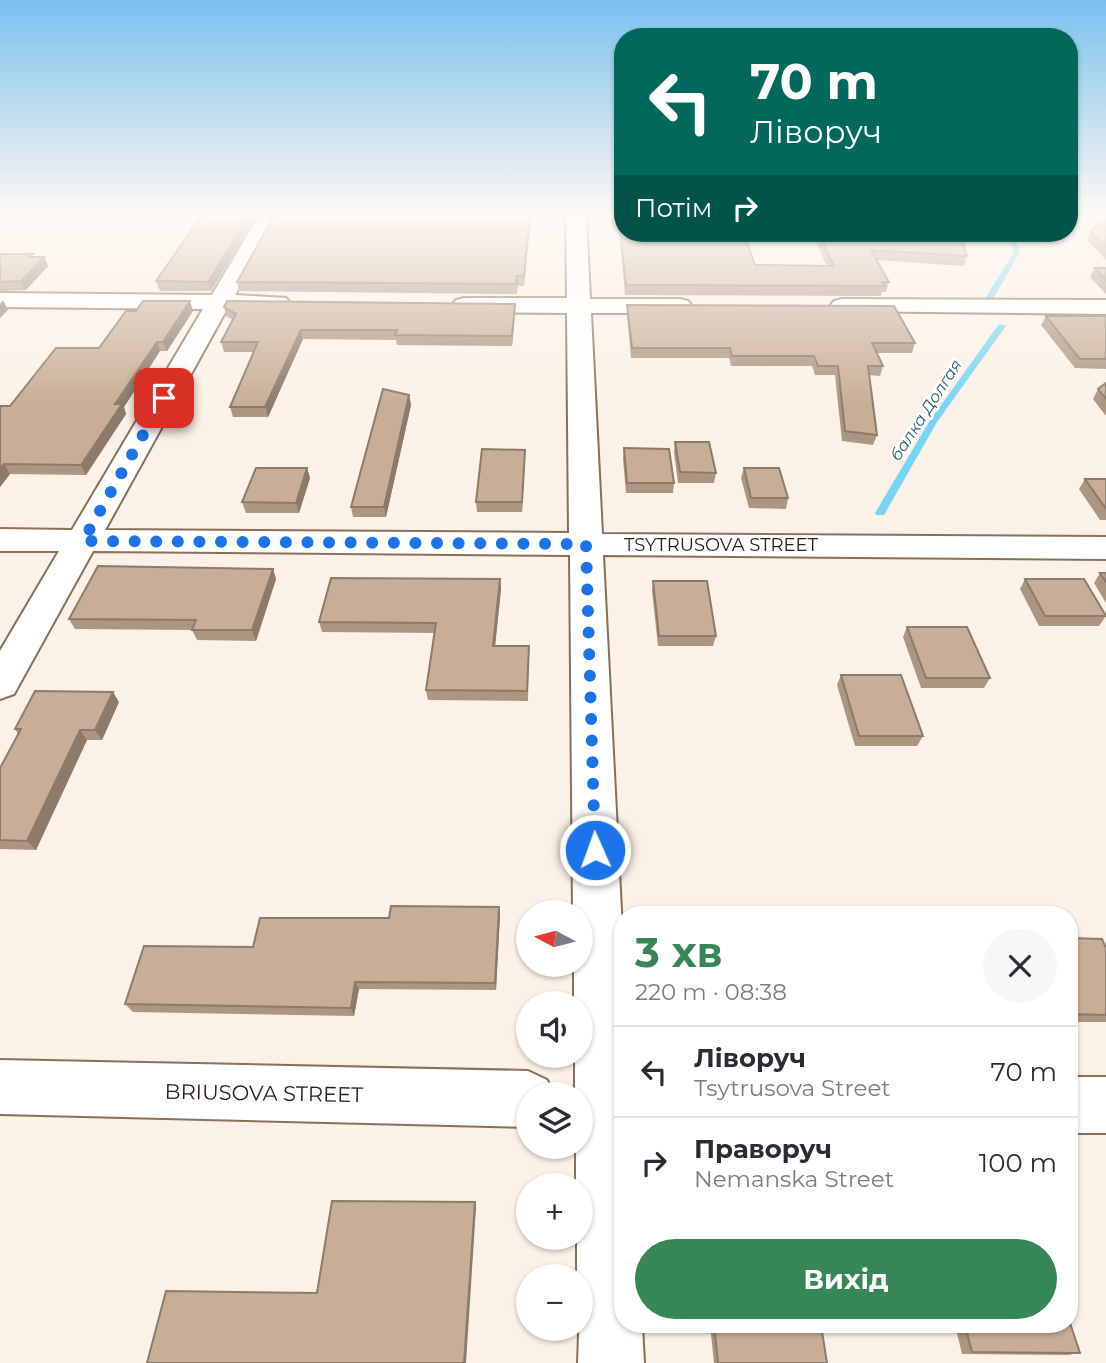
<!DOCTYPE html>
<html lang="uk">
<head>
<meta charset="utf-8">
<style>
	body { margin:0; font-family:Montserrat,sans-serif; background:#f7f7f7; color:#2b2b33; height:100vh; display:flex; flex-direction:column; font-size:26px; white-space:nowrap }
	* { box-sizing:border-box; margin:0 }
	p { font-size:23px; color:#7c7c81 }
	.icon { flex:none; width:38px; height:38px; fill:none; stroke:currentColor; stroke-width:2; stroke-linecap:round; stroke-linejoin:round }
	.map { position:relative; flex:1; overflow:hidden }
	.panel { position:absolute; left:614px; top:906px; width:464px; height:427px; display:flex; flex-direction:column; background:#fff; border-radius:28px; box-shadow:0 2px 5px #0004 }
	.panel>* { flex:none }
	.top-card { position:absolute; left:614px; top:28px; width:464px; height:214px; border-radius:28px; box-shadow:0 2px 5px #0004; background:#00695c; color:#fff; overflow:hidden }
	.needle { width:46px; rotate:277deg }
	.buttons { position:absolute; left:516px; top:900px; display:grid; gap:14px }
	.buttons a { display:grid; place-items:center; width:77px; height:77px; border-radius:50%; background:#fff; box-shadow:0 2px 5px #0004; font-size:35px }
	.pin { position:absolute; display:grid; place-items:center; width:60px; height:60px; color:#fff; margin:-30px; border-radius:14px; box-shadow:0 4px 10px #0006 }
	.me { position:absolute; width:77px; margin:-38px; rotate:358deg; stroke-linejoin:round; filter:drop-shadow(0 0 5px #0008) }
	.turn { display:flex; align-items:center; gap:24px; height:147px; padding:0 21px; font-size:32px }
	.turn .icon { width:91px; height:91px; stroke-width:2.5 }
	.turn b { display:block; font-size:49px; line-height:60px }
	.then { display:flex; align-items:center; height:66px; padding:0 21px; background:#0003; gap:14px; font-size:26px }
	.round { display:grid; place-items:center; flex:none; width:74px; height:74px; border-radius:37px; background:#f7f7f7 }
	.summary { display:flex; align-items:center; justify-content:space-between; height:119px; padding:0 21px }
	h1 { font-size:42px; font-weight:700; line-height:52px; color:#378656 }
	.action { display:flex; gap:14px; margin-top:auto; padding:14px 21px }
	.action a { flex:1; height:80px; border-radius:42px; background:#378656; color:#fff; font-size:28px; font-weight:700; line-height:80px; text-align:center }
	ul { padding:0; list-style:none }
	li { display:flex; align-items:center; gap:21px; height:91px; padding:0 21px; border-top:2px solid #e1e1e2 }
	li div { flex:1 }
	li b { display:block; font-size:26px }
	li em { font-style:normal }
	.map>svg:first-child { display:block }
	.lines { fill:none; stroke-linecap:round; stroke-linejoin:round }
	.stream { fill:#78d4f4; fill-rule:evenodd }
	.minor-casing { stroke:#877057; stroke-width:4 }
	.minor { fill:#fff; fill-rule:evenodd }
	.wall { fill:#ad9680 }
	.shaded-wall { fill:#8d7a68 }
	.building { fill:#c9ae95; stroke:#8d7a68; stroke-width:2 }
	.route { stroke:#1a73e8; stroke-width:12; stroke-dasharray:0 21.6 }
	.labels { text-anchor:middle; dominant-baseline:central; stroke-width:5; stroke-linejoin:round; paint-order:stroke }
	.far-water-label { font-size:16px; font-style:italic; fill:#295c6d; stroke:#fff }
	.street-label { font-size:18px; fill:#281f14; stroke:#fff }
	.near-street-label { font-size:21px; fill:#281f14; stroke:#fff }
</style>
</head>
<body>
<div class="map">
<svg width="1106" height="1363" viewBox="0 0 1106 1363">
	<rect width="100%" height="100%" fill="#fcf1e6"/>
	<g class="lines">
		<g class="stream">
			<path d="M1008,233h6l6,19 -30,52h-6l-1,-2 31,-50z"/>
			<path d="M999,324l7,2 -69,96 -53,93h-8l-1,-2 54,-91z"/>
		</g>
		<defs>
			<g id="minor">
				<path d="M260,214h20l-45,81 51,3 4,5 -4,5 -59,1 -122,221 464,3 -2,-220 -103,-1 -8,-2 -4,-5 4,-5 8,-2h103l-1,-84h20l4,85h90l8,2 4,5 -4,5 -8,2h-89l11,221 504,3v22l-503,-4 20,395v375h19l2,38h-66l3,-87h-4v-39h4v-52h-5v-39h5v-52h-6v-39h6v-52h-7v-39h7v-52h-8l-3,-357 -477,-4 -79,143 -14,5v-48l59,-100h-59v-22l72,1 131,-221 -203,-2v-14l212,2z"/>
				<path d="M842,299l264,1v14l-272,-3 -4,-5 4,-5z"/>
				<path d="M0,1060l528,11 19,9 6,14h-25v33l-528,-13z"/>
				<rect x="1069" y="1077" width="37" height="56"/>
			</g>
		</defs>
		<use href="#minor" class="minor-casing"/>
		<use href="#minor" class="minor"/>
	</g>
	<g class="wall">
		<path d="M203,214h55l-47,77h-51l-4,-10z"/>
		<path d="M531,214l-7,72h-6l-1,8 -278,-3 -2,-9z"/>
		<path d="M611,214h12l132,51 72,1 -15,-33h148l7,23 -3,10 -87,-6 12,22 -3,10h-4l-1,4 -256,-1 -6,-65h-7z"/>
		<path d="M1106,216v44l-19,-20 3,-9z"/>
		<path d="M0,254l44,3 4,9 -22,24 -26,1z"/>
		<path d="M1095,268h11v26l-16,-17z"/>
		<path d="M627,305l288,38 -3,10h-36l7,13 -3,10 -11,-1 8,60 -4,10 -31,-4 -7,-66h-20l-3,-9h-81l-2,-8h-98l-4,-44z"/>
		<path d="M224,307l291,6 -3,33 -115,-1 -1,-5 -93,-1 -35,78h-35l-3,-10 24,-55h-30l-3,-10 12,-22 -7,-4z"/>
		<path d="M193,311l-26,40h-7l-36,56 2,7 -40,61 -76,-1 -10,13 10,-81 89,-58z"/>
		<path d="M1046,316h60v53l-31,-1 -34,-43z"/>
		<path d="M1106,383v33l-13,-17 5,-10z"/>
		<path d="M409,395l2,10 -25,112h-33l-2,-10z"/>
		<path d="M675,442l41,31 -2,10h-36l-4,-31z"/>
		<path d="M624,448l50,35 -1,10h-47l-3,-34z"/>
		<path d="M525,450l-3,62h-45l-1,-10z"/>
		<path d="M307,468l3,10 -11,35h-53l-4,-11z"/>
		<path d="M744,468l44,30 -2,11 -37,-1 -8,-30z"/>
		<path d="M1085,479h21v41h-6l-21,-31z"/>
		<path d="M273,569l3,10 -20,62 -59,-1 -5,-10 -117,-1 -6,-10z"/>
		<path d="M1100,573h6v30l-12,-20z"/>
		<path d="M500,579l1,10 -6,57h34l-1,55 -100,-1 -2,-10 8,-57 -112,-1 -3,-10z"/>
		<path d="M1025,579l81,37 -7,10h-60l-19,-37z"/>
		<path d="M653,581l63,55 -3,10h-55l-6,-55z"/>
		<path d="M907,627l83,51 -6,10h-63l-18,-51z"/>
		<path d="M841,675l82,61 -6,10h-62l-18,-61z"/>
		<path d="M119,702l-17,38h-15l-51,110 -36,-1v-81l18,-34 -3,-5z"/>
		<path d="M499,907l1,8 -4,75 -137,-1 -5,27 -221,-4 -8,-8 128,-57 136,-29z"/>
		<path d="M1069,938l37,10v74h-37z"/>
		<path d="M710,1325h111l6,38h-113z"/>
		<path d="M955,1325h114l11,28 -12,2 -106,-1z"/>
	</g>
	<g class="shaded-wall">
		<path d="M250,214h8l-47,77 -3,-9z"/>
		<path d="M530,214l1,2 -7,70v-10z"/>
		<path d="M44,257l4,9 -22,24 -5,-9z"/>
		<path d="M3,300l5,10 -8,8v-14z"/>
		<path d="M190,301l3,10 -26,40 -4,-9z"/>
		<path d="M515,304v9l-3,33v-10z"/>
		<path d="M301,330l2,9 -35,78 -3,-10z"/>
		<path d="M157,342l3,9 -36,56 2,7 -40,61 -5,-10 34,-61z"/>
		<path d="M409,395l2,10 -25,112 -2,-10z"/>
		<path d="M525,450v10l-3,52v-10z"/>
		<path d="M4,464l6,10 -10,13v-18z"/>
		<path d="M307,468l3,10 -11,35 -3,-10z"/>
		<path d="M273,569l3,10 -20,62 -4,-11z"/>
		<path d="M500,579l1,10 -7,67 -1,-10z"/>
		<path d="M113,692l6,10 -17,38 -7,-10z"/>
		<path d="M80,730l7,10 -51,110 -9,-9z"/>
		<path d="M499,907l1,8 -4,75 -1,-7z"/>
		<path d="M355,982l4,7 -5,27 -3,-8z"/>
		<path d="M475,1202l1,5 -10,156h-2z"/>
	</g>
	<g class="building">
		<path d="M203,214h47l-42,68 -52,-1z"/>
		<path d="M275,214h255l-6,62h-7l-1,8 -279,-2z"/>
		<path d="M612,214h11v19h121l11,32 79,1 -16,-33h142l7,23 -96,-6 18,32h-7l2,4 -258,-1 -7,-65h-7z"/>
		<path d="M1106,216v31l-16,-16z"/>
		<path d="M0,254h33l-4,3h15l-23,24 -21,1z"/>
		<path d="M1095,268h11v12z"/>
		<path d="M143,301h47l-27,41h-6l-42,62h7l-41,61 -77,-1 -4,5v-63h10l46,-58h43l27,-37h10z"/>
		<path d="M227,301l288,3 -3,32 -117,-1 2,-5h-96l-36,77h-35l28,-65h-37l15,-28 -12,-7z"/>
		<path d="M627,305l267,1 21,37h-43l11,23h-15l9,69 -32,-4 -7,-65h-20l-4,-10h-82l-2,-8h-98z"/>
		<path d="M1046,316h60v43h-26z"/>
		<path d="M1106,383v16l-8,-10z"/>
		<path d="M383,389l26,6 -25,112h-33z"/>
		<path d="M675,442h34l7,31 -36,-1z"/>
		<path d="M624,448l45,1 5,34h-47z"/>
		<path d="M482,449l43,1 -3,52h-46z"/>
		<path d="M256,468h51l-11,35 -54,-1z"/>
		<path d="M744,468h35l9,30h-37z"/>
		<path d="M1085,479h21v30z"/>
		<path d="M98,566l175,3 -21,61h-60l4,-10 -127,-1z"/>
		<path d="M1100,573h6v9z"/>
		<path d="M331,578l169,1 -7,67h36l-2,45 -101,-1 10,-67 -117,-1z"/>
		<path d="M1025,579h59l22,37h-61z"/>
		<path d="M653,581h54l9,55h-57z"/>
		<path d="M907,627h60l23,51h-64z"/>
		<path d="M841,675h60l22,61h-64z"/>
		<path d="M35,691l78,1 -18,38h-15l-53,111 -27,-1v-72l21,-39h-6z"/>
		<path d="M391,906l108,1 -4,76 -140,-1 -4,26 -226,-4 19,-58 109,1 7,-29h129z"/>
		<path d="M1069,938l33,1 4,9v67l-37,-1z"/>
		<path d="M332,1201l143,1 -11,161h-317l19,-72 151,2z"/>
		<path d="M1069,1320l11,33 -108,-1 -7,-27h104z"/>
		<path d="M714,1325h107l6,38h-109z"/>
	</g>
	<linearGradient id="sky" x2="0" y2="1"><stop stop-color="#7bc1ed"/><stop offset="0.53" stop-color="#fef9f4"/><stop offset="1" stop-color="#fef9f4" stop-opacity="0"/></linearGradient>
	<rect width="1106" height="405" fill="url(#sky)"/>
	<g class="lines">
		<path class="route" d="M164,398l-81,143 503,3 9,306"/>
	</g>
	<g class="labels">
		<g class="far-water-label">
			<text transform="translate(926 410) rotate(-57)">балка Долгая</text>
		</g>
		<g class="street-label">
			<text x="721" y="545">TSYTRUSOVA STREET</text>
		</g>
		<g class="near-street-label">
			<text transform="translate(264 1093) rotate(1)">BRIUSOVA STREET</text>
		</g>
	</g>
</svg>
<div class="buttons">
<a><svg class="needle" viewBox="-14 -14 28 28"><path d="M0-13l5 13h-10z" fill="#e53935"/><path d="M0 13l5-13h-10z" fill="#7c7c81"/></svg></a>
<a><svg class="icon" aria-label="sound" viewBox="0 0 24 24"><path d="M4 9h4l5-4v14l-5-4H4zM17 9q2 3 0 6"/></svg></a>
<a><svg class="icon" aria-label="layers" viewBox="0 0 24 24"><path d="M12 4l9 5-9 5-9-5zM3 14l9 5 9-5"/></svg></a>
<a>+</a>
<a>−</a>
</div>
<div class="pin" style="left:164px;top:398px;background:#d93025"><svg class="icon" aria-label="arrive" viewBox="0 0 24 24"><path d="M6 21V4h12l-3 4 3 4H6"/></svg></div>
<svg class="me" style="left:595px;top:850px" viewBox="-20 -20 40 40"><circle r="17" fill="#1a73e8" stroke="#fff" stroke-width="3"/><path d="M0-11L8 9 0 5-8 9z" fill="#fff"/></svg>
<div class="top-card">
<div class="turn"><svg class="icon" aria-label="left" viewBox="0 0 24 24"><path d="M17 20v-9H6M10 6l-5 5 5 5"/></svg><div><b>70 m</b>Ліворуч</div></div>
<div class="then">Потім<svg class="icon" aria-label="right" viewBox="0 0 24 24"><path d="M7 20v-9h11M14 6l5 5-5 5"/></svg></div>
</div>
<section class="panel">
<div class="summary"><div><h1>3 хв</h1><p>220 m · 08:38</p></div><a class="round"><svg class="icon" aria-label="close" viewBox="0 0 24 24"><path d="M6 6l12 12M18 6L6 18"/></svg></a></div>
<ul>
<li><svg class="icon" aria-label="left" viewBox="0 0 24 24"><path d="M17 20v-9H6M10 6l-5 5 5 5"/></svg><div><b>Ліворуч</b><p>Tsytrusova Street</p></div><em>70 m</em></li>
<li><svg class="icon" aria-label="right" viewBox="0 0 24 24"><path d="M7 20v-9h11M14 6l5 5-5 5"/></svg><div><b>Праворуч</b><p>Nemanska Street</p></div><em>100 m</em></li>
</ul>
<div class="action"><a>Вихід</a></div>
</section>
</div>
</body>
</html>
